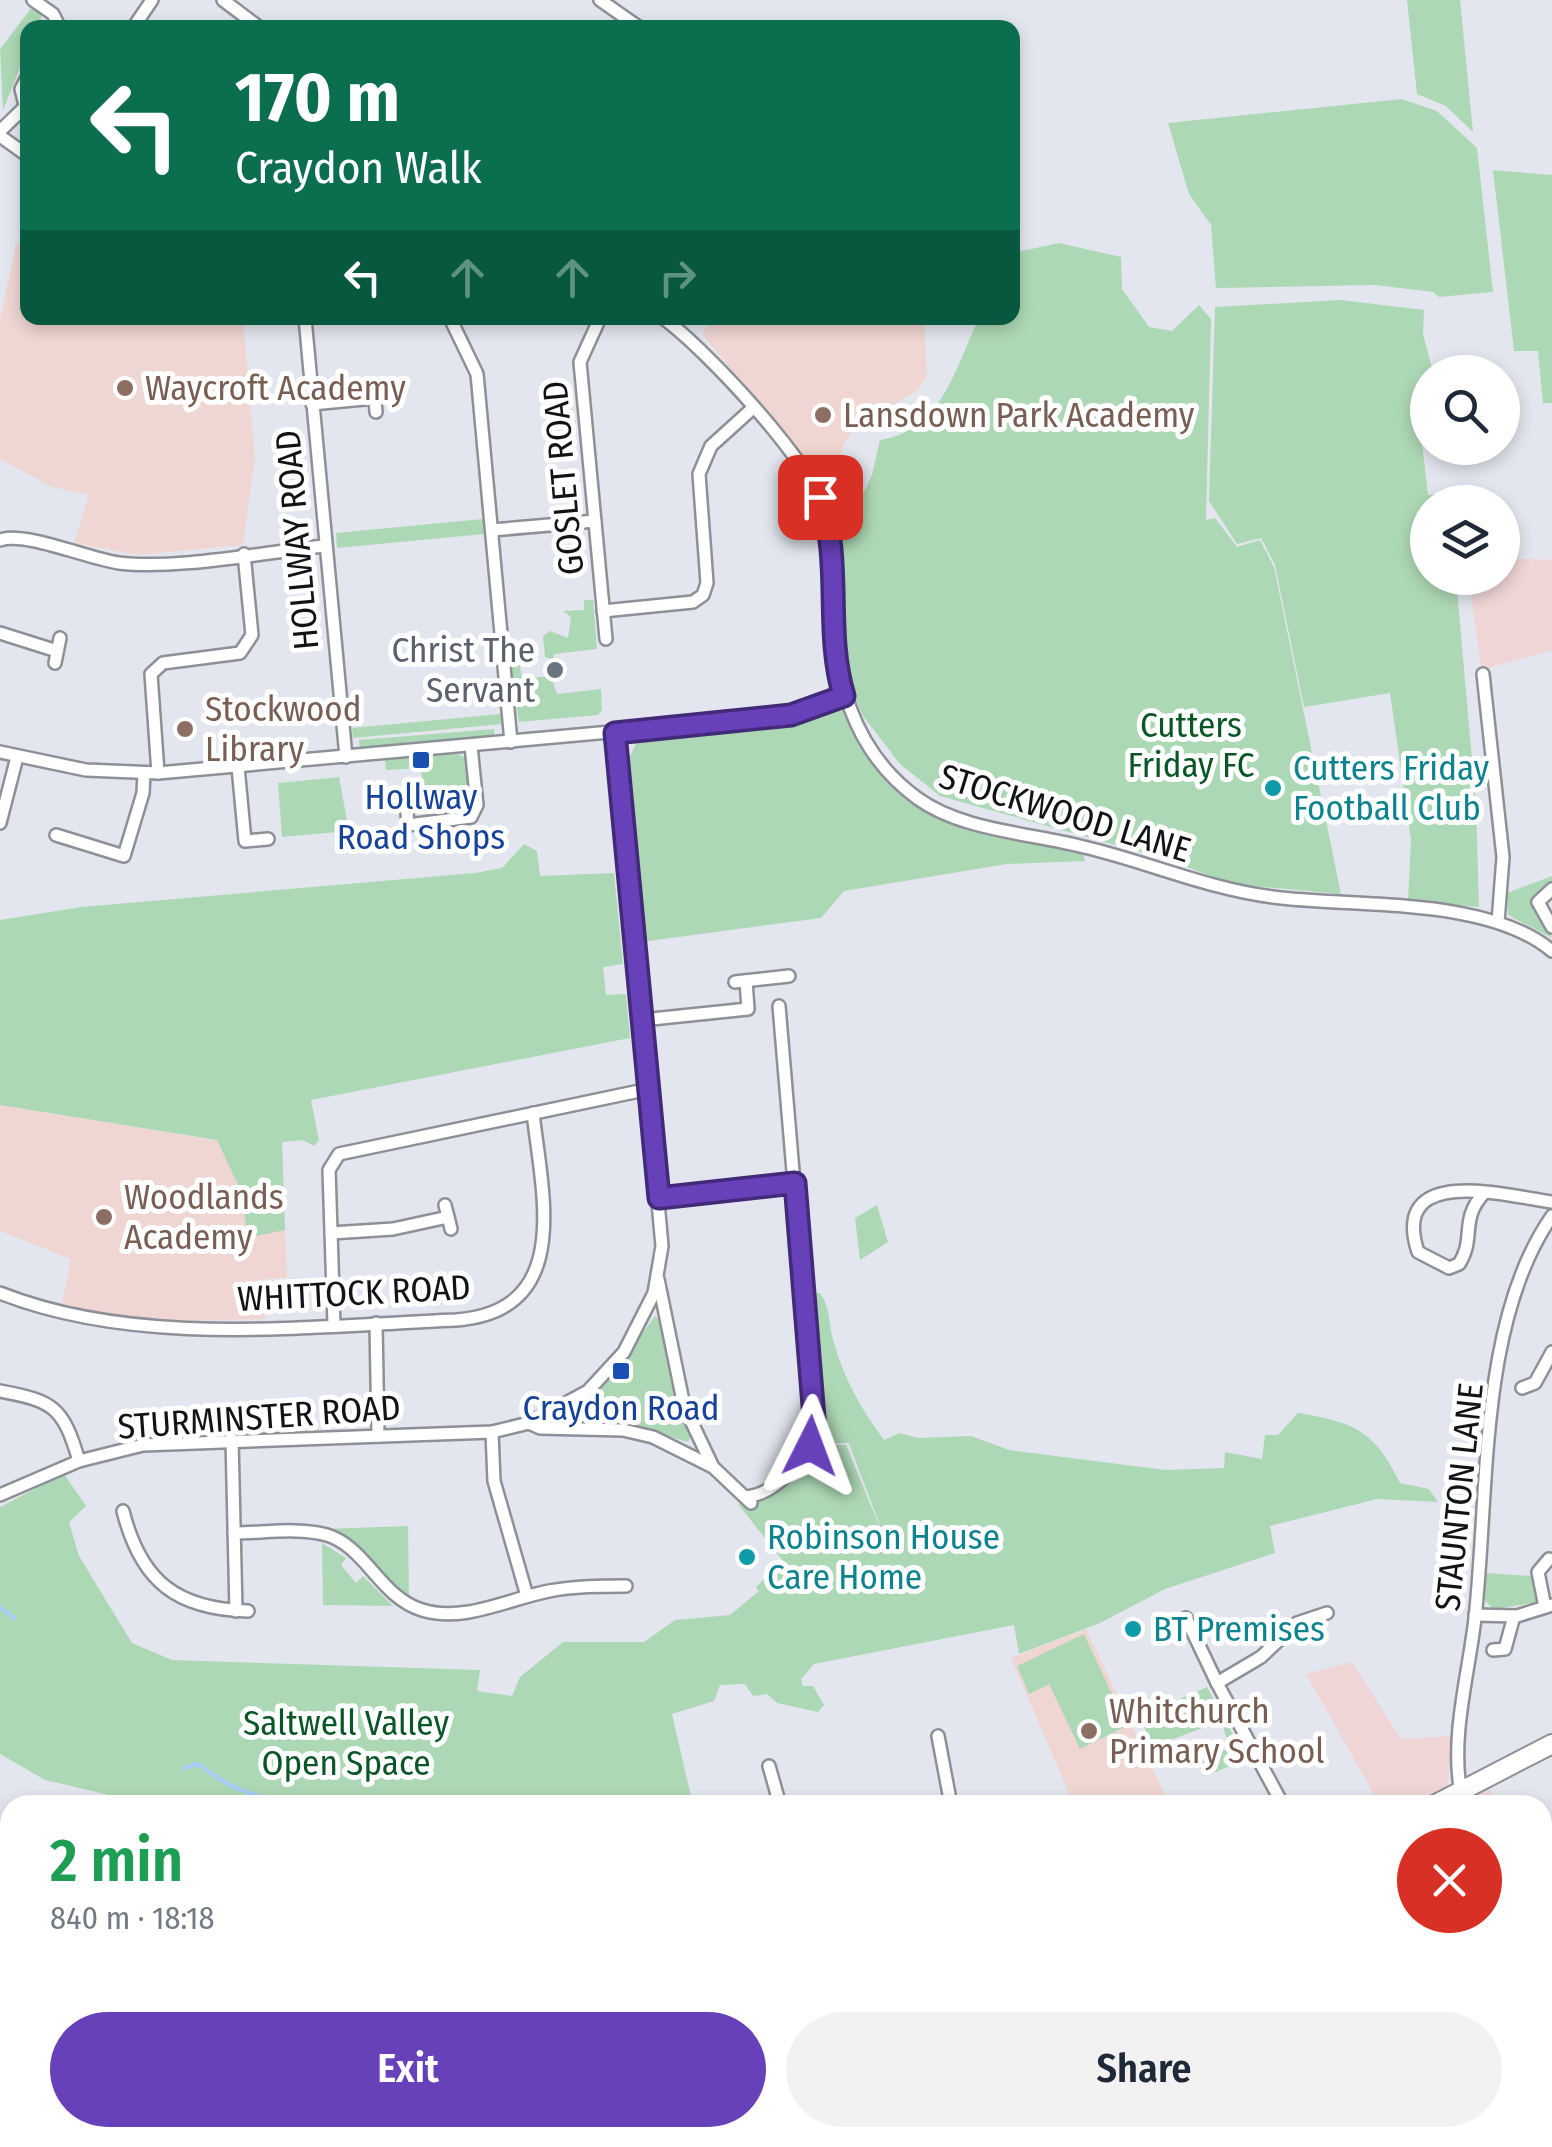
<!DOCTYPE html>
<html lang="en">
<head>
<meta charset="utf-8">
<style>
	body { margin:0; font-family:"Fira Sans Condensed",sans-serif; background:#f2f2f3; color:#1f2937; height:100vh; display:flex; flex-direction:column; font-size:38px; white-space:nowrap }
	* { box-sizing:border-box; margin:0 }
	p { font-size:32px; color:#747a83 }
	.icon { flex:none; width:55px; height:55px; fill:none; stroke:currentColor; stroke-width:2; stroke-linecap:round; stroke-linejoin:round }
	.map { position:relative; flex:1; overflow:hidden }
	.sheet { position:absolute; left:0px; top:1795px; width:1552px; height:352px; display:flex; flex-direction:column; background:#fff; border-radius:30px 30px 0 0; box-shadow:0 5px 15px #0003 }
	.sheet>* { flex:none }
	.banner { position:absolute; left:20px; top:20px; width:1000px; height:305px; border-radius:20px; box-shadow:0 5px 15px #0003; background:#0b6e4f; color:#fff; overflow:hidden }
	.buttons { position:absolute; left:1410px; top:355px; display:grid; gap:20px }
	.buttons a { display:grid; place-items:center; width:110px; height:110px; border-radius:50%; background:#fff; box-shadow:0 5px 15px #0003; font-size:50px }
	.pin { position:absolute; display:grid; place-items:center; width:85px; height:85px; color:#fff; margin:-42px; border-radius:20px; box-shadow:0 5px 15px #0006 }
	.me { position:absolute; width:110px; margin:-55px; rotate:3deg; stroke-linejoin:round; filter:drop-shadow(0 0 8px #0008) }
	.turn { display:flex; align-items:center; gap:35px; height:210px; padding:0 50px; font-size:45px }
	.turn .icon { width:130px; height:130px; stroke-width:2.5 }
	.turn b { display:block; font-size:70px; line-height:85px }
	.lanes { display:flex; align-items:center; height:95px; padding:0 50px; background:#0003; justify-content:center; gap:50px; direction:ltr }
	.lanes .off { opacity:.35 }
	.round { display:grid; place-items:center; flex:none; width:105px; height:105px; border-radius:52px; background:#f2f2f3 }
	.head { display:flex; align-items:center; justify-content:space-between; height:170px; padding:0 50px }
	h1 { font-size:60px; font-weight:600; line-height:75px; color:#1e9e55 }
	.primary-button { display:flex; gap:20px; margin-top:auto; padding:20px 50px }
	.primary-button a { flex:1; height:115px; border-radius:60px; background:#6641b9; color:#fff; font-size:40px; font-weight:600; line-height:115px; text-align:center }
	.primary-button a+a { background:#f2f2f3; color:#1f2937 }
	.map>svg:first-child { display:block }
	.commercial { fill:#f0d5d6 }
	.education { fill:#f0d6d2 }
	.green { fill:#add8b5 }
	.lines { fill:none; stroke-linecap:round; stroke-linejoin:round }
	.stream { stroke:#a5cdf8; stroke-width:4 }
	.minor-casing { stroke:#8e9098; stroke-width:16 }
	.highway-casing { stroke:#8e9098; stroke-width:22 }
	.minor { stroke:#fff; stroke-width:11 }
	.highway { stroke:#fff; stroke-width:18 }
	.route-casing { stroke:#422a78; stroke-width:25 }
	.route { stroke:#6641b9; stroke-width:18 }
	.education-dot { fill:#8d6e63; stroke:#fff; stroke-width:4 }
	.worship-dot { fill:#6b7280; stroke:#fff; stroke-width:4 }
	.transit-dot { fill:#1a4fb4; stroke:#fff; stroke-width:4 }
	.culture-dot { fill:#0f9aa8; stroke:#fff; stroke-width:4 }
	.labels { text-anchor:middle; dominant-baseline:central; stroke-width:10; stroke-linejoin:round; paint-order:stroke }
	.education-label { font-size:35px; fill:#785e54; stroke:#fff; text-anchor:start }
	.street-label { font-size:35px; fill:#121316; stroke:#fff }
	.worship-label { font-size:35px; fill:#5b616d; stroke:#fff; text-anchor:end }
	.park-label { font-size:35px; fill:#0a5627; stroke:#fff }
	.culture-label { font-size:35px; fill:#0d838f; stroke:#fff; text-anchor:start }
	.transit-label { font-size:35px; fill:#164399; stroke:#fff }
</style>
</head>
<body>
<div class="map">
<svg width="1552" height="2147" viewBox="0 0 1552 2147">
	<rect width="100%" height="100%" fill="#e4e6ef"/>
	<g class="commercial">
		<path d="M1503,558l49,2v90l-71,20 -12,-92h33z"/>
		<path d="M1352,1662l49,77 51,-3 -4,48 12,19 29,-14 10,16h-119l-74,-131z"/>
		<path d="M242,2138h108l2,9h-155z"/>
	</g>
	<g class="education">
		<path d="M27,244l1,74h215l12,140 -12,87 -105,10 -64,-12 15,-48 -37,-8 -52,-28v-140l16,-74z"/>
		<path d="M714,318h210l3,59 -11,14 -63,39 -10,16 -4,19 -14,19 -123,-150z"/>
		<path d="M0,1105l214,35 68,1 5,137 -22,1v40l-108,3 -41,-3 -54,-16 9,-44 -71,-28z"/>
		<path d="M1086,1629l84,176h-96l-63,-147z"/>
	</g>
	<g class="green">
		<path d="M1407,0h53l13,132 -27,-26 -29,-12z"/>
		<path d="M32,7l10,8 -4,12 -10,1 -1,22 -24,60 -3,-61z"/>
		<path d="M1402,99l35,12 40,37 16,144 -54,5 -6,-5 -58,-7 -159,3 -5,-63 -22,-31 -21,-71z"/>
		<path d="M1493,170l59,5v228h-9l-5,-52h-24z"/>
		<path d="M1059,243l62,14 1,32 27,38 23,4 27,-26 12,14 -5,201 9,-2 22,29 23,-7 14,27 67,327 -111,-10 -58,-23 -232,-65 -40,-32 -37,-48 -18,-42 -6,-105 3,-56h12l18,-38 8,-35c62,-9 75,-72 99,-122h33l1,-65z"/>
		<path d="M1341,300l83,10 -1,24 10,38h-5l-1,70 -5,1 6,52 13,-1 1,8h-14v76h28l20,227 3,102 -71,-6 3,-61 -21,-147 -86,14 -29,-142 -14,-27 -24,6 -28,-43 6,-194z"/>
		<path d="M483,519l1,15 -147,14 -1,-15z"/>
		<path d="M584,600h9l4,49 -43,5v6l-9,-3 -2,-21 7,-5 18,7 3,-21 -8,-6 21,-1z"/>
		<path d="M518,652l4,27 29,-3 6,18 44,-5 1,21 -4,5 -79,7 -12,-69z"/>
		<path d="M833,706l10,2c12,17 18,38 30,55 49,68 135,72 210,89l2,9 -78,3 -163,27 -23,27 -180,24 -18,-172 14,-28 15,-7 124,-11z"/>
		<path d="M501,714l1,10 -149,14 -1,-10z"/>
		<path d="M494,729l1,9 -135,13 -1,-11z"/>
		<path d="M453,752l16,7 2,52 -45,9 -5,-52 -35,2 -1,-11z"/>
		<path d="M339,777l10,54 -67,6 -4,-54z"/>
		<path d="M524,844l13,7 3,25 74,-3 9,91 -20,3 3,28 20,-1 4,44 -319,62 8,40 -5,6 -11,-6 -21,2 3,88 -29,6 -9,-7 -8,-42 -22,-47 -217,-35v-185l81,-13 394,-34 27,-5z"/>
		<path d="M1552,876v9l-18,16 18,37 -44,-23 -1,-22z"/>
		<path d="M877,1205l11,37 -28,18 -5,-42z"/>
		<path d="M811,1293h9c11,16 8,28 13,46 10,38 28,70 51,101l16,-7 18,5 53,-2 38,14 157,20 58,-2 1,-16 37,7 3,-24h13l20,-22c55,9 77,17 102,70l29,6 9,13 -61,-3 -107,27 5,27 -110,36 -65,34 -81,31 -5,-29 -200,39 -13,15 2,7h10l11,19 -6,7 -41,-9 -10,-9 -14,2 -8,-12 -25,1 -6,16 -42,13 21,91h-570l-18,-11 -60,-14 -45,-26v-247l64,-33 22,32 -17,16 10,34 53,87 40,17 308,10 -3,21 35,5 8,-19 43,-35h81l31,-22 55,-5 29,-24 -3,-4 27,-26 -45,-57 10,1 70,-60h28l40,97 -37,-99h-32l4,-20z"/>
		<path d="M655,1316l9,8 3,35 23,79 -2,4 -55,-16 -61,-3 -2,-13 38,-29z"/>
		<path d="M408,1526l1,72 -85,-69z"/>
		<path d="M322,1543l24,15 -5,7 15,18 7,-7 30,30 -70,-1z"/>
		<path d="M1486,1573l45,3 9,26 -46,7 -9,-8z"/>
		<path d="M1084,1634l43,92 -47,23 -31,-65 -20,10 -12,-28z"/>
		<path d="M1207,1687l39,72 -42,18 -7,-16 33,-13 -9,-27 -69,26 -12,-31z"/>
		<path d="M570,2138h228l-1,9h-227z"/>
		<path d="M916,2138h164l-5,9h-146z"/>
	</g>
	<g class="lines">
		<g class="stream">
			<path d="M0,1607l14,11"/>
			<path d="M184,1768l14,-4c34,25 42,27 79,37 14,4 25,-3 40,4"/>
		</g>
		<defs>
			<g id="minor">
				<path d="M33,0l20,14 7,14"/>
				<path d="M223,0l37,28"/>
				<path d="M600,0l40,28"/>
				<path d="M133,28l19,-28"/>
				<path d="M25,105l-4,-16 7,-13"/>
				<path d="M0,131l28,-27"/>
				<path d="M0,136l28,20"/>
				<path d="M305,318l41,439"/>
				<path d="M450,318l27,56 34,368"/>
				<path d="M600,318l-20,44 26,277"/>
				<path d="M663,318c43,31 150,146 164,196 7,26 4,56 5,83 2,77 18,152 85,201 45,33 114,35 167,49 64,15 124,42 189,50 84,11 213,-1 279,54"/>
				<path d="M374,384l2,28"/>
				<path d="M312,404l63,-6"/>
				<path d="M492,530l103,-9"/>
				<path d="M0,540c25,-9 89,19 119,23 59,7 145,-11 206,-17"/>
				<path d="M603,611l90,-9 10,-7 4,-12 -8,-109 12,-28 42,-38"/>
				<path d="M0,633l57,18"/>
				<path d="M55,663l5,-25"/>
				<path d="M1483,674l20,183 -5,65"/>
				<path d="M0,752l86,18 72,3 618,-56 68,-21"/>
				<path d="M238,767l7,74 23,-2"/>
				<path d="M158,773l-7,-99 12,-11 77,-10 12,-18 -8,-81"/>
				<path d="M407,813l1,12 63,-8 6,-12 -6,-59"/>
				<path d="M0,823l17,-66"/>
				<path d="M56,835l68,21 19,-63 1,-20"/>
				<path d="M1552,889l-14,13 14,25"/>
				<path d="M735,982l54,-6"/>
				<path d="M642,1020l106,-11 -2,-28"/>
				<path d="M1484,1193c-25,27 -8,45 -25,71l-10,4 -31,-16c-29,-89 89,-56 134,-50"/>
				<path d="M659,1198l136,-15"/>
				<path d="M445,1205l6,24"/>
				<path d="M331,1233l62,-4 55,-12"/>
				<path d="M658,1279l26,127 29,61 38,36"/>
				<path d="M0,1293c139,55 309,33 456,27 118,-9 86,-126 77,-207"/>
				<path d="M376,1323l2,113"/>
				<path d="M334,1324l-5,-154 10,-16 310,-65"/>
				<path d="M1522,1388l13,-5 17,-31"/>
				<path d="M0,1391c54,10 63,16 79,70"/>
				<path d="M529,1423l11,5 83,2 30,7 58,29"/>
				<path d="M492,1432l2,49 33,115"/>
				<path d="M232,1439l4,172"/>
				<path d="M0,1495l79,-34 64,-16 349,-13 37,-9 59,-32 36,-39 30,-59 8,-47 -47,-513"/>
				<path d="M746,1497c35,-4 66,-46 68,-78l-35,-413"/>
				<path d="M123,1511c18,71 54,98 125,100"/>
				<path d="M234,1533c29,0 65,-6 93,2 39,12 53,62 95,75 42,13 86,-11 127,-19 26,-5 51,-5 77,-5"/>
				<path d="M1545,1607l-7,-35 11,-13"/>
				<path d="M1475,1615l42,1 35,-11"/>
				<path d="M1186,1618l31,65"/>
				<path d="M1493,1650l12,-1 9,-33"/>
				<path d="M938,1736l13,69"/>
				<path d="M769,1766l11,39"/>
				<path d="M1461,1793c-11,-56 8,-120 14,-175 14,-125 3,-296 77,-402"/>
				<path d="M1283,1805l-66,-122 44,-26 36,-34 30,-10"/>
				<path d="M0,1960h10"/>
				<path d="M1542,2013l10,-17"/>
				<path d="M1542,2023l10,20"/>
				<path d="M1542,2093l10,-3"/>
				<path d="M28,2138l2,9"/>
				<path d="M401,2138l2,9"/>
				<path d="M1264,2138l2,9"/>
				<path d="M1464,2138l2,9"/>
				<path d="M1334,2147l10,-9"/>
			</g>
			<g id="highway">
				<path d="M1434,1805l118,-61"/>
				<path d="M70,2147l44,-9"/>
			</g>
		</defs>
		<use href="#minor" class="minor-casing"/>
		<use href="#highway" class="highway-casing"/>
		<use href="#minor" class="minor"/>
		<use href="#highway" class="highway"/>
	</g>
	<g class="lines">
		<defs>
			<path id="route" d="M810,1446l4,-28 -19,-235 -136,15 -44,-465 176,-18 53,-19c-20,-65 -1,-135 -24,-199"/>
		</defs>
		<use href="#route" class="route-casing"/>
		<use href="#route" class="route"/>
	</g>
	<g class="education-dot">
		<circle cx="125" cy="388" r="10"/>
		<circle cx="823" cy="415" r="10"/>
		<circle cx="185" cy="729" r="10"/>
		<circle cx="104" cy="1217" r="10"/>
		<circle cx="1089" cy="1731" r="10"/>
	</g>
	<circle class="worship-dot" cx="555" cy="670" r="10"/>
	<g class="transit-dot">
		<rect x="411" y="750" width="20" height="20" rx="5"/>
		<rect x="611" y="1361" width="20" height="20" rx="5"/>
	</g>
	<g class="culture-dot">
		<circle cx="1273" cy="788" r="10"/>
		<circle cx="747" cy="1557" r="10"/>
		<circle cx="1133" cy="1629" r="10"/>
	</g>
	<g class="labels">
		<g class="education-label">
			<text x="145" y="388">Waycroft Academy</text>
			<text x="843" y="415">Lansdown Park Academy</text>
			<text x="205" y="709">Stockwood<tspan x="205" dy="40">Library</tspan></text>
			<text x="124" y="1197">Woodlands<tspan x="124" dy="40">Academy</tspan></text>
			<text x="1109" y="1711">Whitchurch<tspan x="1109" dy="40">Primary School</tspan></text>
		</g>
		<g class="street-label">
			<text transform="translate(563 478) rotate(-95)">GOSLET ROAD</text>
			<text transform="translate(297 540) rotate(-95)">HOLLWAY ROAD</text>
			<text transform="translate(1065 813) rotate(17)">STOCKWOOD LANE</text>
			<text transform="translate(354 1293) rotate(-3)">WHITTOCK ROAD</text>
			<text transform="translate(259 1417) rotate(-4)">STURMINSTER ROAD</text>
			<text transform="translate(1459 1497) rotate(-84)">STAUNTON LANE</text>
		</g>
		<g class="worship-label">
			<text x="535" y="650">Christ The<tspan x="535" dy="40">Servant</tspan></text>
		</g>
		<g class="park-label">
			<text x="1191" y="725">Cutters<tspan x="1191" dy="40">Friday FC</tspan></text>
			<text x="346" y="1723">Saltwell Valley<tspan x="346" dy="40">Open Space</tspan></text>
		</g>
		<g class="culture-label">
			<text x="1293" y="768">Cutters Friday<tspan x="1293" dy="40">Football Club</tspan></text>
			<text x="767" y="1537">Robinson House<tspan x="767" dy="40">Care Home</tspan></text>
			<text x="1153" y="1629">BT Premises</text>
		</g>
		<g class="transit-label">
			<text x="421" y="797">Hollway<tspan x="421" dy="40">Road Shops</tspan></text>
			<text x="621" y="1408">Craydon Road</text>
		</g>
	</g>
</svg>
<div class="buttons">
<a><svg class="icon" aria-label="search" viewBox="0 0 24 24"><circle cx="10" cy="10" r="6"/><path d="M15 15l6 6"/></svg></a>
<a><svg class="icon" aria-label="layers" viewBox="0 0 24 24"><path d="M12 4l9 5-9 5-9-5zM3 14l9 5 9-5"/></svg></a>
</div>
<div class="pin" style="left:820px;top:497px;background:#d93025"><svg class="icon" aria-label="arrive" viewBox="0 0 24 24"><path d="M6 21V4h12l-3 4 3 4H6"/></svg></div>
<svg class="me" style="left:810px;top:1446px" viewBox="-20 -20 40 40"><path d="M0-17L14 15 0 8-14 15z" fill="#6641b9" stroke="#fff" stroke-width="4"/></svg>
<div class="banner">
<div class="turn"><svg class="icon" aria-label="left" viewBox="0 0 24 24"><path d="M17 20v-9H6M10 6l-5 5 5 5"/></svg><div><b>170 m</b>Craydon Walk</div></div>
<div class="lanes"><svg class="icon" aria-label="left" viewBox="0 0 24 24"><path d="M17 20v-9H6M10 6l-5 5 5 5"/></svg><svg class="icon off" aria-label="ahead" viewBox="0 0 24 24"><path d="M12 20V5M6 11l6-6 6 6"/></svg><svg class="icon off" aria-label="ahead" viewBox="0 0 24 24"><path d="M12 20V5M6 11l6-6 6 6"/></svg><svg class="icon off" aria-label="right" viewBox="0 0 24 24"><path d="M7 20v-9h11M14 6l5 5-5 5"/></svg></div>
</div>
<section class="sheet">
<div class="head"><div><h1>2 min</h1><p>840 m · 18:18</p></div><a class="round" style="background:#d93025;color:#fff"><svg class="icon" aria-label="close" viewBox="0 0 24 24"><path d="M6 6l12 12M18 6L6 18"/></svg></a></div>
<div class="primary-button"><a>Exit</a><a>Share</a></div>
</section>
</div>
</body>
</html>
